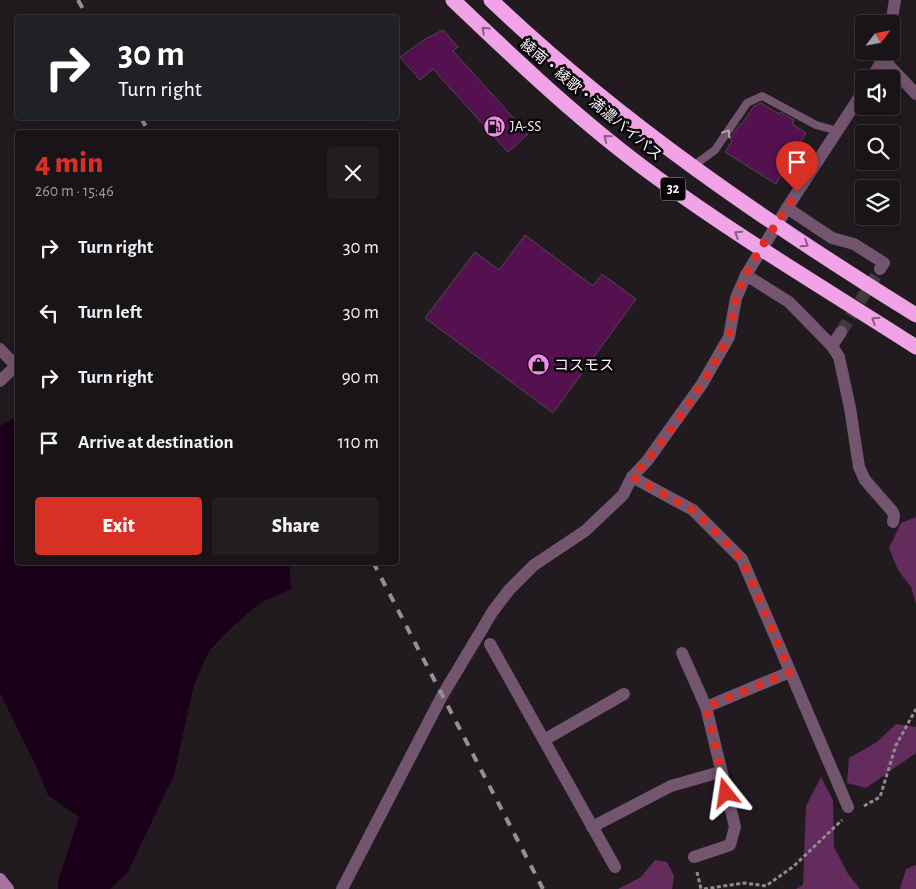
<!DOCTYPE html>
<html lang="en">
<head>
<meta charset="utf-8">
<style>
	body { margin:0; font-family:"Alegreya Sans","Noto Sans JP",sans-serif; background:#221d21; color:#f1f3f6; height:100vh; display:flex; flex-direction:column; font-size:19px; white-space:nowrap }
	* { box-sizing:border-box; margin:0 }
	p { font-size:16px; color:#9f9ea2 }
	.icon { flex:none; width:28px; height:28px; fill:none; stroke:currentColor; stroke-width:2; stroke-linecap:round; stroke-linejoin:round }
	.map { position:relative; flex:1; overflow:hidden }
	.panel { position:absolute; left:15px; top:130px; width:384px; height:435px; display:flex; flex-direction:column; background:#191418; border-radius:5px; box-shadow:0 5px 20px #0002,0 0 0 1px #373337 }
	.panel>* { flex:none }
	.banner { position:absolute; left:15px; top:15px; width:384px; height:105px; border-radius:5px; box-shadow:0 5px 20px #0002,0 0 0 1px #373337; background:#202124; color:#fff; overflow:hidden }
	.needle { width:32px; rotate:58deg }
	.controls { position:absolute; left:855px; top:15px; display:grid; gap:10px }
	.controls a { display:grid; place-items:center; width:45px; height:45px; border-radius:5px; background:#191418; box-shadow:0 5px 20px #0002,0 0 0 1px #373337; font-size:25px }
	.pin { position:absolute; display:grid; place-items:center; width:42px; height:42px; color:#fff; margin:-51px -21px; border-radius:50% 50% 50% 0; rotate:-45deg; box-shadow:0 0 5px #0007 }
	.pin .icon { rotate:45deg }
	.me { position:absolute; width:55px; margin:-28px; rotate:345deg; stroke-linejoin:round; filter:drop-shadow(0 0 4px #0008) }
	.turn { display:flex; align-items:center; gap:18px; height:105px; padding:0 20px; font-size:22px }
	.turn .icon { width:65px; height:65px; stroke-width:2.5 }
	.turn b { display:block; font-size:35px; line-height:42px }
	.round { display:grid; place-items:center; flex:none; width:52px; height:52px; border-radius:5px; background:#221d21 }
	.headline { display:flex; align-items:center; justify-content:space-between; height:85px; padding:0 20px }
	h1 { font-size:30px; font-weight:800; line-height:38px; color:#d93025 }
	.button { display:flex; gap:10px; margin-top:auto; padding:10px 20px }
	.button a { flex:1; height:58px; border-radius:5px; background:#d93025; color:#fff; font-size:20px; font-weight:800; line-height:58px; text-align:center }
	.button a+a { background:#221d21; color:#f1f3f6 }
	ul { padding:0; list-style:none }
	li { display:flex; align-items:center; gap:15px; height:65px; padding:0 20px }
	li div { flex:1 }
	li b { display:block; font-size:19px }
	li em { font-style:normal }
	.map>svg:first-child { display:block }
	.green { fill:#632c5d }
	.water { fill:#1b0019 }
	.building { fill:#54104f; stroke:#51494f }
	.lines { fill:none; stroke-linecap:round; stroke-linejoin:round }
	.street-tunnel { stroke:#413b40; stroke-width:12; stroke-dasharray:12 6; stroke-linecap:butt }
	.path { stroke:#908b8f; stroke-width:3; stroke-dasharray:4 2.5; stroke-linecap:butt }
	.lane { stroke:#745570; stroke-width:8 }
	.street { stroke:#745570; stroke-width:12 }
	.secondary { stroke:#a6759f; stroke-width:12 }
	.highway { stroke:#f0a3e6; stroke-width:15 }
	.rail { stroke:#969095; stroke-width:4; stroke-dasharray:9 9; stroke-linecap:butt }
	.oneway { stroke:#885c83 }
	.oneway2 { stroke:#b6a4b3 }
	.route { stroke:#d93025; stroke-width:9; stroke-dasharray:0 16.2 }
	.labels { text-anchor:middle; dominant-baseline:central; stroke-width:5; stroke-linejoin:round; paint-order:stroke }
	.shield { fill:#090609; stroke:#b0abaf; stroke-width:1 }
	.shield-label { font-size:14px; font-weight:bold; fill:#f7f2f6 }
	.street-label { font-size:15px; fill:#f7f2f6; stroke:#090609 }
	.poi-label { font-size:15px; fill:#f7f2f6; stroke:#090609; text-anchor:start }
</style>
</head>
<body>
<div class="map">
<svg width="916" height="889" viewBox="0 0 916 889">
	<rect width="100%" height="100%" fill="#211b20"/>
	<g class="green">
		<path d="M916,517v87l-5,-17 -13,-17 -9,-22 12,-25z"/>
		<path d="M896,724l20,3v26l-50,35 -19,-5 2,-25 28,-16z"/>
		<path d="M821,777l12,23 1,47 14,27 12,15h-64l7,-4 3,-79z"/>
		<path d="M655,860l12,2 7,14 -2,13h-54l23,-12z"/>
		<path d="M916,865v24h-16l6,-20z"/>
	</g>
	<path class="water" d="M17,416l1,146 271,1 2,26 -31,14 -30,26 -21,22 -15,34 -20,90 -46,97 -18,17h-52v-8l21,-64 -31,-22 -12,-29 -36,-73v-267z"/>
	<g class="building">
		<path d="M443,30l15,17 -5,4 75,83 -20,18 -75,-83 -13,11 -20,-23 25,-18z"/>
		<path d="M761,103l18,11 1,-2 14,8 -2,4 14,9 -30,51 -51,-32 7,-11 -2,-3 10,-14h2l12,-18z"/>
		<path d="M525,235l68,51 9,-12 34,25 -83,114 -128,-95 50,-66 24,18z"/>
	</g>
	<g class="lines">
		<path class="street-tunnel" d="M841,332l39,-63"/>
		<g class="path">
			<path d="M864,806l16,-9 16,-52 20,-36"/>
			<path d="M697,872l4,17"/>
			<path d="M704,889l40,-6 22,3 28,-20 48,-46"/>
		</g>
		<path class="lane" d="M693,166l22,-16 32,-47 15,-7 54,29 22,6"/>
		<g class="street">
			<path d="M891,24l4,-24"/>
			<path d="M883,59l33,35"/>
			<path d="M871,79l12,-20 2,-7"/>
			<path d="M787,208l45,30 22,6 30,19 -4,6"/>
			<path d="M746,275l43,27 43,44 9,-14"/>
			<path d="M832,346l7,11 11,51 9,59 6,13 27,31 2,4 -1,7"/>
			<path d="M0,349l16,17"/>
			<path d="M0,381l18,-17"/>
			<path d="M632,477l61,33 49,49 106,248"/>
			<path d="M490,644l125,223"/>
			<path d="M682,653l24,54"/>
			<path d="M544,740l80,-46"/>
			<path d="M592,827l79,-41 49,-14"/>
			<path d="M694,857l36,-12 5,-18 -29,-120 84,-35"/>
			<path d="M342,889l100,-193 51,-85 16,-21 25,-25 51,-34 38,-36 9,-18 15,-16 55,-77 27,-47 7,-39 10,-23 41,-67 77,-118"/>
		</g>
		<path class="secondary" d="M0,879l8,10"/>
		<g class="highway">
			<path d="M453,0c65,62 130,124 203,177 83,61 173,114 260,170"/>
			<path d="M491,0c128,122 275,222 425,315"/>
		</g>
		<g class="rail">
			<path d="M78,0l10,18"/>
			<path d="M141,118l8,14"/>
			<path d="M373,562l170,327"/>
		</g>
	</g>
	<defs><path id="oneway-chevron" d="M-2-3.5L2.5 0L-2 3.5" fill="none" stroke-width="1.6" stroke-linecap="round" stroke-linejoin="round" transform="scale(1.25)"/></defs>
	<g class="oneway">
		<use href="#oneway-chevron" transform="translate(485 30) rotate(-136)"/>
		<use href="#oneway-chevron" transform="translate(607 138) rotate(-141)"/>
		<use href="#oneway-chevron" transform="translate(738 234) rotate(-147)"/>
		<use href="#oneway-chevron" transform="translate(805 244) rotate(33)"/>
		<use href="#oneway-chevron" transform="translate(875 320) rotate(-147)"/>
	</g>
	<use class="oneway2" href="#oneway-chevron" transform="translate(727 133) rotate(-56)"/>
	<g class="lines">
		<path class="route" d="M726,793l-20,-86 84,-35 -48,-113 -49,-49 -61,-33c34,-37 73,-93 95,-138 6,-12 5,-28 9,-41 10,-32 43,-77 61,-106"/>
	</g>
	<defs>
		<symbol id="fuel-disc" viewBox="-11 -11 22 22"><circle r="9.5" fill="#f788eb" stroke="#090609"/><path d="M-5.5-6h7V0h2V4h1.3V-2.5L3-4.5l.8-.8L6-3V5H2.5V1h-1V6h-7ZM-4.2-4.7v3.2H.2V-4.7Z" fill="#111"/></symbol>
		<symbol id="shop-disc" viewBox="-11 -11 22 22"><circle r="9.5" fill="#f788eb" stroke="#090609"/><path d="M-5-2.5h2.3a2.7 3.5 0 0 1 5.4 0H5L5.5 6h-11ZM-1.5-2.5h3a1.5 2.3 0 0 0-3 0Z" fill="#111"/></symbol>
	</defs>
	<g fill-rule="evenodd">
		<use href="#fuel-disc" x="482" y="114" width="25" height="25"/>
		<use href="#shop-disc" x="526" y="352" width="25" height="25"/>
	</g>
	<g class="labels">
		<rect class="shield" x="660.5" y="177.5" width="25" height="23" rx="4"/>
		<g class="shield-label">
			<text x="673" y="189">32</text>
		</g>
		<g class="street-label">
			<text transform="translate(591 100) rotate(40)">綾南・綾歌・満濃バイパス</text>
		</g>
		<g class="poi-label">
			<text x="510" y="126">JA-SS</text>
			<text x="554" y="365">コスモス</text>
		</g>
	</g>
</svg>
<div class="controls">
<a><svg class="needle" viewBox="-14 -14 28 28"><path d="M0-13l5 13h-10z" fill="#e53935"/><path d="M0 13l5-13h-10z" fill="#9f9ea2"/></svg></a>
<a><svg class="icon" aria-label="sound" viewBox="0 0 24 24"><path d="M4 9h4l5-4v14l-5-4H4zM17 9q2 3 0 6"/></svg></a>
<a><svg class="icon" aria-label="search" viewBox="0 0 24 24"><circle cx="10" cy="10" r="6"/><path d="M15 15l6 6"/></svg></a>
<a><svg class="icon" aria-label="layers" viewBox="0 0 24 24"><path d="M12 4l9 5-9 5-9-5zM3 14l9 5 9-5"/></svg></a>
</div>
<div class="pin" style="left:797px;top:192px;background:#d93025"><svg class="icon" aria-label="arrive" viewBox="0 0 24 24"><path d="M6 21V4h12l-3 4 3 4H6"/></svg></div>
<svg class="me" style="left:726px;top:793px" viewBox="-20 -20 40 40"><path d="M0-17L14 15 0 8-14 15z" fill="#d93025" stroke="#fff" stroke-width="4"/></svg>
<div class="banner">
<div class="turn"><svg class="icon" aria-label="right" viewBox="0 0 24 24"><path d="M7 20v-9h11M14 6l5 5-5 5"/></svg><div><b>30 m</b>Turn right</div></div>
</div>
<section class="panel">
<div class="headline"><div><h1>4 min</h1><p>260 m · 15:46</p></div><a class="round"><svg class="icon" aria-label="close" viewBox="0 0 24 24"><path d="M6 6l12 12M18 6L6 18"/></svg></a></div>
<ul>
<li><svg class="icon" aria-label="right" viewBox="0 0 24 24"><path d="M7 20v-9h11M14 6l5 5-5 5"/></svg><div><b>Turn right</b></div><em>30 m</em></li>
<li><svg class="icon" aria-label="left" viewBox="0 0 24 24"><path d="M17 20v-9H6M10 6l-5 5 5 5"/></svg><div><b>Turn left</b></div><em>30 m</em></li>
<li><svg class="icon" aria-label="right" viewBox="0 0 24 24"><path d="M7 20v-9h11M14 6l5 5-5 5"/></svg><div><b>Turn right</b></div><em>90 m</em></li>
<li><svg class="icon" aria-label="arrive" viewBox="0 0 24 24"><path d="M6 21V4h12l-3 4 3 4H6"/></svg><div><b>Arrive at destination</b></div><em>110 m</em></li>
</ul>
<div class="button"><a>Exit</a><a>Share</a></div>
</section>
</div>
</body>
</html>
